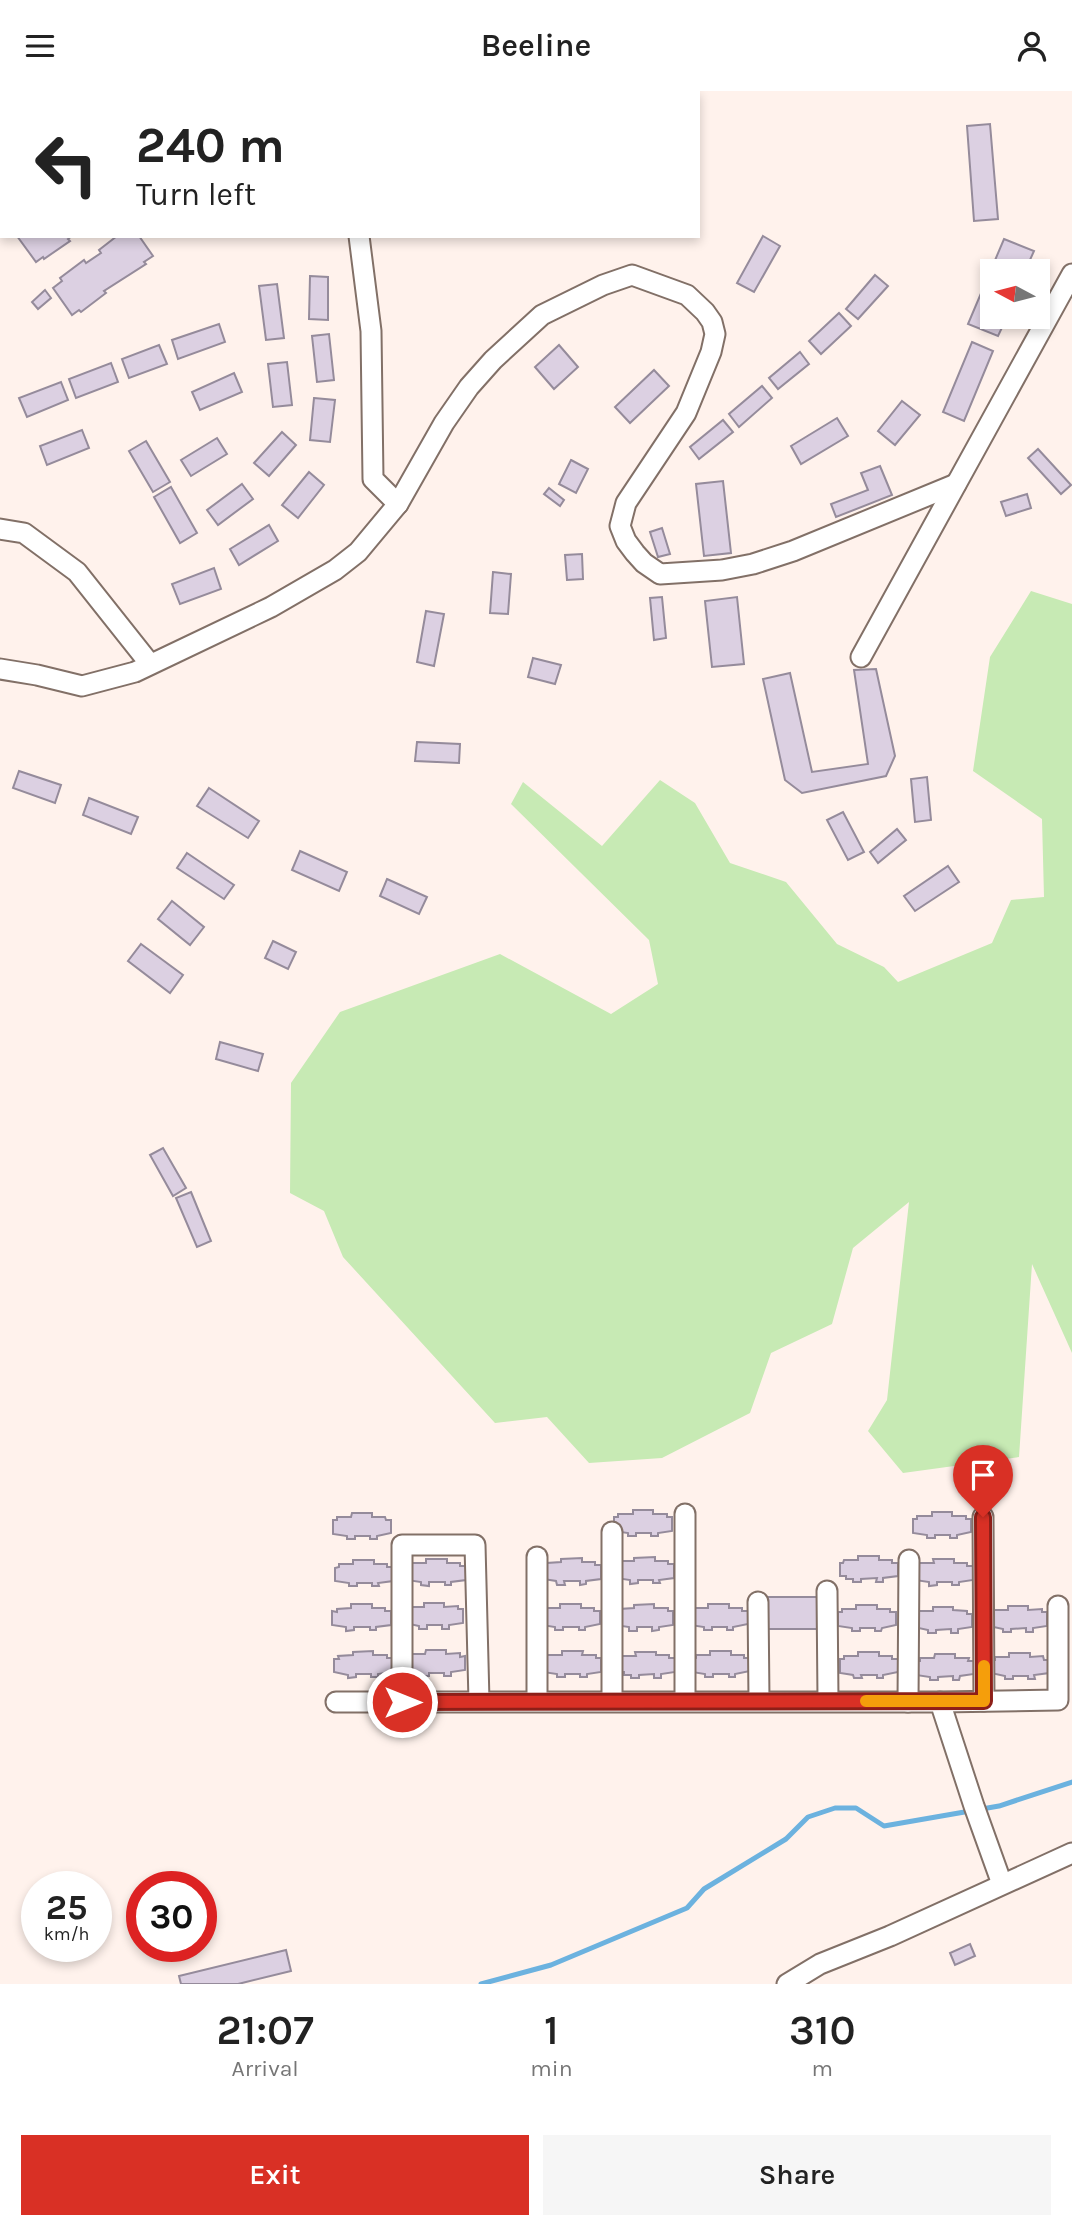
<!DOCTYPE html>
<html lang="en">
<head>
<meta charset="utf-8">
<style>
	body { margin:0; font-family:Karla,sans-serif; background:#f6f6f6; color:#222; height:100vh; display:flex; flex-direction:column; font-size:26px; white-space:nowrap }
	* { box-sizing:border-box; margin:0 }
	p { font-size:23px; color:#767676 }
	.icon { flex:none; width:38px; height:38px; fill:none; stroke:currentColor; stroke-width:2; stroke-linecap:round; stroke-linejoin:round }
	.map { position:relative; height:1893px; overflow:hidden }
	.drawer { display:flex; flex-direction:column; background:#fff; flex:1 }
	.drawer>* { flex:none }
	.guide { position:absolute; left:0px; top:0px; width:700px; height:147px; box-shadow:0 4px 10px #0003; background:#fff; color:#222; overflow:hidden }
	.needle { width:46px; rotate:277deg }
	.controls { position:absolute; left:980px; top:168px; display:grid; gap:14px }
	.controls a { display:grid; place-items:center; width:70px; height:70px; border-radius:0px; background:#fff; box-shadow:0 4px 10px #0003; font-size:35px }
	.speed { position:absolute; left:21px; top:1780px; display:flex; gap:14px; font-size:35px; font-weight:700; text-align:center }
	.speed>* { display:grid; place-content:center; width:91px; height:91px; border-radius:50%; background:#fff; box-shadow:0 4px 10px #0003; line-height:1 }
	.speed small { font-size:18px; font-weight:400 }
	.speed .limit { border:10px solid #d22; background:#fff; color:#111 }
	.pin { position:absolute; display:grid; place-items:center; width:60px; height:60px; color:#fff; margin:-72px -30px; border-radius:50% 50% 50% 0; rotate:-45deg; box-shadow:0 0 7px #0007 }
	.pin .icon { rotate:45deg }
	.me { position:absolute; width:77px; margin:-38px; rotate:90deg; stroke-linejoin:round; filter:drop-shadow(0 0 5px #0008) }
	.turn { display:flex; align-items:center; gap:24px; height:147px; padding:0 21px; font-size:32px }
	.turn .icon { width:91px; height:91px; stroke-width:2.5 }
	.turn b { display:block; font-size:49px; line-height:60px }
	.eta { display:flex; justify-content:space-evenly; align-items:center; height:119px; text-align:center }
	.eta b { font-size:42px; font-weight:600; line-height:49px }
	.action { display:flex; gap:14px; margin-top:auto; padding:14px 21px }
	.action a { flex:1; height:80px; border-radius:0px; background:#d93025; color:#fff; font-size:28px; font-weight:600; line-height:80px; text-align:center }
	.action a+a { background:#f6f6f6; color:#222 }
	header { display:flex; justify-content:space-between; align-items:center; height:91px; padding:0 21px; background:#fff; font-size:32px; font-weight:600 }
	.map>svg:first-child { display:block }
	.green { fill:#c7eab4 }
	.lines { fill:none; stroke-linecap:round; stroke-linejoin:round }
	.stream { stroke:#6cb2df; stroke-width:5 }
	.building { fill:#dcd0e2; stroke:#958b9b; stroke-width:2 }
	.street-casing { stroke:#827067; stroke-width:23 }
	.street { stroke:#fff; stroke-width:19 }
	.route-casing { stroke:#8d1f18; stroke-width:18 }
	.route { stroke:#d93025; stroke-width:12 }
	.slow { stroke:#f59e0b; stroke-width:12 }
</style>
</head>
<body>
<header><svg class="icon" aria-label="menu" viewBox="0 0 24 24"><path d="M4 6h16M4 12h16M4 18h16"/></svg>Beeline<svg class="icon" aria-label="person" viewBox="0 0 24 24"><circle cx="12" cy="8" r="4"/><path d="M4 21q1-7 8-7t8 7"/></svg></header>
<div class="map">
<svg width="1072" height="1893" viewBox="0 0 1072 1893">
	<rect width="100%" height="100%" fill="#fff2ec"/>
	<path class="green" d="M1031,500l41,13v749l-40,-89 -13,193 -116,16 -35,-42 19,-31 22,-198 -56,46 -21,76 -61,29 -21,60 -88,45 -73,5 -42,-46 -52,6 -152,-166 -19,-46 -34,-18 1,-110 49,-71 160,-58 111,60 47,-30 -9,-44 -138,-136 12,-22 79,64 58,-66 35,23 35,60 56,19 51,62 47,23 14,15 94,-39 19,-43 33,-3 -2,-78 -69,-48 17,-114z"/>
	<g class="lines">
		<path class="stream" d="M481,1893l70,-19 136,-57 17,-19 82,-50 22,-22 27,-9h21l28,18 115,-20 73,-24"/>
	</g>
	<g class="building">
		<path d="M990,33l8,95 -24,2 -7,-95z"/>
		<path d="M17,145h55l-4,3 2,2 -26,18 -1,-2 -7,5z"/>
		<path d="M117,145h22l14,20 -9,6 2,2 -42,27 2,2 -25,19 -2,-2 -7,5 -19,-27 9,-7 -2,-3 24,-18 2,3 15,-10 -2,-3z"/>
		<path d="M763,145l17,10 -26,46 -17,-9z"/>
		<path d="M1004,148l30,12 -9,20h-33v46h15l-9,19 -30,-12z"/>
		<path d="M875,184l13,11 -30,33 -12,-10z"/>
		<path d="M310,185l18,1v43l-19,-1z"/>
		<path d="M277,193l7,54 -18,2 -7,-54z"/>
		<path d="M45,199l6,8 -13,11 -6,-7z"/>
		<path d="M839,222l12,13 -30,28 -12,-13z"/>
		<path d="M219,233l6,18 -47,17 -6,-19z"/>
		<path d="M329,243l5,46 -17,2 -5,-46z"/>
		<path d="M972,251l21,9 -29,70 -21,-9z"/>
		<path d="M159,254l8,19 -38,14 -7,-19z"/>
		<path d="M559,254l19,22 -24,22 -19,-22z"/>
		<path d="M800,261l9,12 -31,25 -9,-11z"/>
		<path d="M287,271l5,43 -19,2 -5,-43z"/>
		<path d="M111,272l7,19 -42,16 -7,-19z"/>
		<path d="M654,279l15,16 -39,37 -15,-16z"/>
		<path d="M234,282l8,19 -42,18 -8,-18z"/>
		<path d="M61,291l7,18 -41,17 -8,-19z"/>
		<path d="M762,295l10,12 -33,29 -10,-13z"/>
		<path d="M314,307l21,2 -5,42 -20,-2z"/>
		<path d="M902,310l18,14 -25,30 -17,-14z"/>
		<path d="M837,327l11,18 -47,28 -10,-18z"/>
		<path d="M723,329l10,12 -34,27 -9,-12z"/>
		<path d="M82,339l7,18 -42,17 -7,-19z"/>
		<path d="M282,341l14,13 -27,31 -15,-13z"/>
		<path d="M217,347l10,16 -36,22 -10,-16z"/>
		<path d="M146,350l24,41 -17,10 -24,-41z"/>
		<path d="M1038,358l33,36 -10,9 -33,-36z"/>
		<path d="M571,369l17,9 -12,24 -17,-9z"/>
		<path d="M880,375l12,29 -56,22 -5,-13 37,-14 -7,-17z"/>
		<path d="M309,381l15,13 -26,33 -16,-13z"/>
		<path d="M723,390l8,72 -27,3 -8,-72z"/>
		<path d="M242,393l11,15 -35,26 -11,-15z"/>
		<path d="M171,396l26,46 -17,10 -26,-46z"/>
		<path d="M549,397l15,12 -4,6 -16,-12z"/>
		<path d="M1027,403l4,14 -25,8 -5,-14z"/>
		<path d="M269,434l9,16 -39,24 -9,-16z"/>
		<path d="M662,437l8,26 -12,3 -8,-25z"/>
		<path d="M582,463l1,25 -16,1 -2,-25z"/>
		<path d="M214,477l7,21 -41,15 -8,-20z"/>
		<path d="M493,481l18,2 -3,40 -18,-1z"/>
		<path d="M662,506l4,41 -12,2 -4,-42z"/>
		<path d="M737,506l7,67 -32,3 -7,-66z"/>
		<path d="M426,520l18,3 -10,52 -17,-4z"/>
		<path d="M533,567l28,7 -6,19 -27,-7z"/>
		<path d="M876,578l19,87 -9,20 -84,17 -17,-13 -22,-101 27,-6 22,99 56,-8 -14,-94z"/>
		<path d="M417,651l43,2 -1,19 -44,-2z"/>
		<path d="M19,680l42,14 -6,18 -42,-15z"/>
		<path d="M927,686l4,43 -16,2 -4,-43z"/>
		<path d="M209,697l50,33 -11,17 -51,-32z"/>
		<path d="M89,707l49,19 -7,17 -48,-19z"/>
		<path d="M843,721l21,40 -16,8 -21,-40z"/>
		<path d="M897,738l9,11 -28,23 -8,-11z"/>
		<path d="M300,760l47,21 -8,19 -47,-21z"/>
		<path d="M187,762l47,32 -10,14 -47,-31z"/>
		<path d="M948,775l11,16 -44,29 -11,-15z"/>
		<path d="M387,788l40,18 -8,17 -39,-18z"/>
		<path d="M172,810l32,26 -14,18 -32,-26z"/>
		<path d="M273,850l23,11 -8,17 -23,-11z"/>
		<path d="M141,853l42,31 -13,18 -42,-32z"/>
		<path d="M220,951l43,12 -5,17 -42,-12z"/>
		<path d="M163,1057l23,40 -13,8 -23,-41z"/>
		<path d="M191,1101l20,49 -14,6 -21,-49z"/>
		<path d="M633,1419h20v4h14v3h5v14l-14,2v3h-7v-3h-15v3h-8v-3l-14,-2v-14h4v-3h15z"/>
		<path d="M932,1421h20v4h14v3h5v13l-14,3v3h-7v-3h-15v3h-8v-3l-14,-2v-14h4v-3h15z"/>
		<path d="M352,1422h20v4h13l1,3h5v13l-14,3v3h-7v-3h-15v3h-8v-3l-14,-2v-14h4v-3h14z"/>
		<path d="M858,1465h21v4h13v3h6v13l-15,2v4h-7l1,-4 -16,1v3h-8v-3h-7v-3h-6v-13h3l1,-3h14z"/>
		<path d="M655,1466v4h13v3h6v14l-15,2 1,3h-7v-3h-15v3l-8,1v-4l-14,-2 4,-17h14v-3z"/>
		<path d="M582,1467v4h13v3h6v14l-15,2v3l-6,1v-4h-16l1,4h-8l-1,-4 -13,-2v-13h4v-3l14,-1v-3z"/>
		<path d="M426,1468h21v4h13v3h6v14l-15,2v3h-6v-3h-16v4l-8,-1v-3l-14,-2 5,-17h14z"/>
		<path d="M933,1468h21v4h13v3h6v14l-14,2v3h-7v-3h-15v3l-8,1v-4l-14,-2v-14h4v-3h15z"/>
		<path d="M353,1469h21v4h13v3h6v14l-15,2 1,3h-7v-3h-15v3h-8v-3l-14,-2v-13l4,-1v-3h14z"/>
		<path d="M765,1506h56l-1,32h-55z"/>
		<path d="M424,1512h20v4l14,-1v3h5v14l-14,2v4h-7v-4h-15v4h-8v-3l-14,-3 4,-16h15z"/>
		<path d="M351,1513h21v4h13v3h6v14l-15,2v3h-6v-3h-16v3l-8,1v-4l-14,-2v-14l5,1v-3l14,-1z"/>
		<path d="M560,1513h21v4h13v3h6v13l-15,3v3h-6v-3h-16v3h-8v-3l-13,-2 4,-17h14z"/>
		<path d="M654,1513v4h14v3h5v14l-14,2v3l-7,1v-4h-15v4h-8v-4l-14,-2 4,-16 15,-1v-3z"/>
		<path d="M708,1513h21v4h13v3h6v13l-15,3v3h-6v-3h-15v3h-8v-3l-14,-2 4,-17h14z"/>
		<path d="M856,1514h21v4h13v3h6v13l-14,3 -1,3h-6v-3h-15v3h-8v-3l-14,-2v-14h4v-3h14z"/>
		<path d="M1008,1515h20v4l14,-1v3h5v14l-14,2v4h-7v-4l-15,1v3h-8v-3l-14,-3v-13h4v-3h15z"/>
		<path d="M933,1516h20v3l14,1v3h5v13l-14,2v4h-7v-4l-15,1v3h-8v-3l-14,-3v-13h4v-3h15z"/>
		<path d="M426,1559h20v4l14,-1v4l5,-1v14l-14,2v4h-7v-3h-15v3h-8v-3l-14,-3 4,-16h14z"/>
		<path d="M373,1560v4h14v3h5v14l-14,2v3h-7v-3h-15v3l-8,1v-3l-14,-3v-13h5l-1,-3 15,-1v-3z"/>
		<path d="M562,1560h21l-1,4h14v3h5v14l-14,2v3h-7v-3h-15v3h-8v-3l-14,-2v-14h4v-3h15z"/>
		<path d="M710,1560h21v4h13v3h6v13l-15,3v3h-6v-3h-16v3h-8v-3l-13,-2v-13l4,-1v-3h14z"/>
		<path d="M635,1561h21v3h13v3h6v14l-14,2v4h-7v-4l-15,1v3h-8v-3h-7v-3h-7l4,-16h15z"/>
		<path d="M858,1561h21v4h13v3h6v13l-15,3v3h-6v-3h-16l1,3h-8l-1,-3 -13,-2v-14h4v-3h14z"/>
		<path d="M1009,1562h21v4l13,-1 1,4h5v13l-15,2 1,4h-7v-3h-15v3h-8v-3l-14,-3v-13h4v-3h14z"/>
		<path d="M935,1563h20v4h14l-1,3h6v13l-14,2 -1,4h-6v-4l-15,1v3h-8v-3l-14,-2v-14h4v-3h14z"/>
		<path d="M970,1853l5,12 -20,9 -5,-12z"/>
		<path d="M286,1859l5,21 -53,13h-57l-2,-8z"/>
	</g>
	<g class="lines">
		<defs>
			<g id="street">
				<path d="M332,0l1,2"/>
				<path d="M0,68l2,-1"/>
				<path d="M359,145l12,95 2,148 25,25"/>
				<path d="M0,438l24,4 53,39 73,92"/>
				<path d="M861,566l211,-383"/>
				<path d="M0,578l37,6 45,11 53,-14 136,-65 64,-37 23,-18 40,-48 46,-81 25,-36 24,-27 49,-45 61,-30 29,-10 55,20 18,17 7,10 3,12 -4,18 -25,61 -60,90 -6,23 6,15 9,12 9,10 16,11 62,-4 31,-6 40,-13 163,-67"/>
				<path d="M983,1426l1,184"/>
				<path d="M537,1466v144"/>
				<path d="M827,1500l1,109"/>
				<path d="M758,1511l1,98"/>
				<path d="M612,1610v-169"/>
				<path d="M685,1610v-187"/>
				<path d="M336,1611h604l34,104 28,78"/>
				<path d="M402,1611v-157h73l4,156"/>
				<path d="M908,1611l1,-142"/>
				<path d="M940,1611l118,-2v-94"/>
				<path d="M787,1893l33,-20 70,-28 182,-83"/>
			</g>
		</defs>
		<use href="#street" class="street-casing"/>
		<use href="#street" class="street"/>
	</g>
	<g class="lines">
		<defs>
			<path id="route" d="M402,1611l582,-1 -1,-184"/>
		</defs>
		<use href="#route" class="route-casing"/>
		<use href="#route" class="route"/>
		<path class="slow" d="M866,1610h118v-35"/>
	</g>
</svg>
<div class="controls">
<a><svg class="needle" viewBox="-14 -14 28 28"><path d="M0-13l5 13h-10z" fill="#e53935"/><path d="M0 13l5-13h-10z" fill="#767676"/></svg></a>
</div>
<div class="speed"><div>25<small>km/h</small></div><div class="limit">30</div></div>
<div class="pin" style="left:983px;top:1426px;background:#d93025"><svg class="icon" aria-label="arrive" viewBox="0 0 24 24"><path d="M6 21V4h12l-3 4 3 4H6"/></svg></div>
<svg class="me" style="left:402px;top:1611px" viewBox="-20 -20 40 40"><circle r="17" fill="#d93025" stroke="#fff" stroke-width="3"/><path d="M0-11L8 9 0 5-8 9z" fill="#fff"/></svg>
<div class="guide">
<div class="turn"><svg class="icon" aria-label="left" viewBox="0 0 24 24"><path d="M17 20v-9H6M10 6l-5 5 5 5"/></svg><div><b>240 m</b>Turn left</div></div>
</div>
</div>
<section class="drawer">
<div class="eta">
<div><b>21:07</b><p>Arrival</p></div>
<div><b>1</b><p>min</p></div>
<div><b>310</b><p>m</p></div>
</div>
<div class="action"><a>Exit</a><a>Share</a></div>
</section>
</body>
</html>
